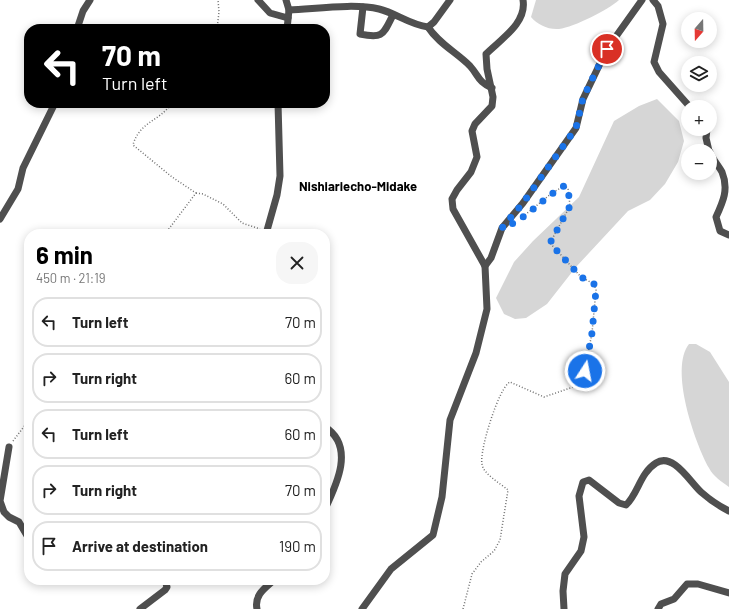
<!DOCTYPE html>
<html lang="en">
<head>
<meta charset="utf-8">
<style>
	body { margin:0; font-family:Barlow,sans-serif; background:#f6f6f6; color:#222; height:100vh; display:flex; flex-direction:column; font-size:15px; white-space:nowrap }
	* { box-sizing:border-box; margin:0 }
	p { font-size:13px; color:#767676 }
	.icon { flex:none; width:22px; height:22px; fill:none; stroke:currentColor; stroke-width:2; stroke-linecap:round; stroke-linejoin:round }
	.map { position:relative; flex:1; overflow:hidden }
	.panel { position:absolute; left:24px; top:229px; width:306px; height:356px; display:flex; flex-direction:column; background:#fff; border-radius:16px; box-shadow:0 2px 10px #0003 }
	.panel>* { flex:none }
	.hud { position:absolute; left:24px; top:24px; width:306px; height:84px; border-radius:16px; box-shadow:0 2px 10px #0003; background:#000; color:#fff; overflow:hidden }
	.needle { width:26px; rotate:200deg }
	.tools { position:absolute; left:681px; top:12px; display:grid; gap:8px }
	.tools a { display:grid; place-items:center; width:36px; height:36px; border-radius:50%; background:#fff; box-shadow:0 2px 10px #0003; font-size:20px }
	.pin { position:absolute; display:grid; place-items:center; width:34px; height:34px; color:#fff; margin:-17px; border:2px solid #fff; border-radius:50%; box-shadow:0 1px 4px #0007 }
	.me { position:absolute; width:44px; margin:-22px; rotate:11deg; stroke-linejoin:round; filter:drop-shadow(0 0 3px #0008) }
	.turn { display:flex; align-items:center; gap:14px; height:84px; padding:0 12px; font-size:18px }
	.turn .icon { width:52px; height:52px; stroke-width:2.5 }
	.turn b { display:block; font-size:28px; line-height:34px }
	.round { display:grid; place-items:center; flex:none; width:42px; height:42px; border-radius:16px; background:#f6f6f6 }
	.head { display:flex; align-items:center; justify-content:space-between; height:68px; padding:0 12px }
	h1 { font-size:24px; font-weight:700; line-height:30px; color:#000 }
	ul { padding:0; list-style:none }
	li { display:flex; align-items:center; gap:12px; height:50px; margin:0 8px 6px; padding:0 4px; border:2px solid #e0e0e0; border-radius:16px }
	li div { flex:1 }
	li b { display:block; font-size:15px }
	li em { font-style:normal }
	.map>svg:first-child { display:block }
	.green { fill:#d6d6d6 }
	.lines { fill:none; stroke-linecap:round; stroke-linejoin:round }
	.path { stroke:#717171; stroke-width:1.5; stroke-dasharray:1 2; stroke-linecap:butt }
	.minor { stroke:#4f4f4f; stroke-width:7 }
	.route { stroke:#1a73e8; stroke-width:7; stroke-dasharray:0 12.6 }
	.labels { text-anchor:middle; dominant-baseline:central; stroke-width:3; stroke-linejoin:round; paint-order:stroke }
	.quarter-label { font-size:13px; font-weight:bold; fill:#000; stroke:#fff }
</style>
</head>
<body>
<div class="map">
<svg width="729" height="609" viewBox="0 0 729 609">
	<rect width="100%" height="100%" fill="#fff"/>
	<g class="green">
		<path d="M536,0h83c-11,10 -45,27 -60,29 -11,1 -22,-5 -28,-12z"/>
		<path d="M657,99l22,22 5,20 -6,21 -13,22 -15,16 -22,11 -52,56 -29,37 -21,14 -11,1 -11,-5 -8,-16 18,-36 19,-21 46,-44 35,-76 25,-15z"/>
		<path d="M689,344h7l14,8 19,30v105c-7,-5 -16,-11 -20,-19 -14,-25 -40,-99 -20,-124z"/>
	</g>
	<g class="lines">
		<g class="path">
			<path d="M217,29l2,-17 -1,-12"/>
			<path d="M196,193l7,1 20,10 19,19 18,6"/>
			<path d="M165,234l31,-41 -24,-16 -39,-32c6,-23 27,-24 39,-42"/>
			<path d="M13,441l16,-21"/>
			<path d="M463,609l9,-35 9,-12 13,-11 6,-11 8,-50c-8,-7 -25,-16 -26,-26 -3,-13 17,-77 28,-82l34,15 38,-13 10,-51 4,-43 -2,-6 -13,-7 -31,-34 20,-37 -2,-18 -4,-2 -12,7 -32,26"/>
		</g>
		<g class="minor">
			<path d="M258,0l12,13 18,5"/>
			<path d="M286,0l3,10 -2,19"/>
			<path d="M653,0l5,6 5,18 -9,38 5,10 31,35"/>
			<path d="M363,7l-3,27c24,5 23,0 33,-19"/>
			<path d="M289,10c26,-1 65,-7 90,-1 17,4 31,16 49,18l6,-5 16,-22"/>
			<path d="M428,27c11,17 28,25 42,39 9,10 8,16 22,22"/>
			<path d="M77,29l6,-18 7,-11"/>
			<path d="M707,129l-1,9 3,13"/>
			<path d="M710,152c3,8 8,13 12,20 7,17 1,30 -6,45l4,14 9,4"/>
			<path d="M0,219l18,-30 5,-21 32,-65"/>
			<path d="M266,234l11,-39 3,-19 -2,-73"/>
			<path d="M485,266l6,-8 11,-30 21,-25 53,-75 7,-29 24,-50 35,-49"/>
			<path d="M325,427c30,19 12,57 0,82"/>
			<path d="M9,447l-9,54 4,11 5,5 10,5 10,17"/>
			<path d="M140,609l25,-19 2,-3 -2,-7"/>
			<path d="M257,609c-3,-14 8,-21 17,-29"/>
			<path d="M362,609l29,-40 42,-34 9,-38 8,-77 26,-67 11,-44 -2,-43 -32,-57 -1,-10 5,-9 14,-18 6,-15 -5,-26 3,-7 17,-18 1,-9 -6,-28 -1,-15c15,-15 41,-31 37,-54"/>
			<path d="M564,609l-1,-18 2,-17 16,-23 3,-14 -5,-41 4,-14 6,-2 30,23 7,2c12,-11 14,-32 30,-42 17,-11 34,19 45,29 9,8 18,14 28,19"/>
			<path d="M658,609l3,-5 13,-5 13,-15h11l31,9"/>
		</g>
	</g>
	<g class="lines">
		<path class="route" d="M585,371l7,-38 4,-43 -2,-6 -13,-7 -31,-34 20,-37 -2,-18 -4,-2c-22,12 -38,34 -62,42l21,-25 53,-75 7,-30 24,-49"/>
	</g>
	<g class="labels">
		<g class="quarter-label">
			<text x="358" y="186">Nishiariecho-Midake</text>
		</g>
	</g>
</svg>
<div class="tools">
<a><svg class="needle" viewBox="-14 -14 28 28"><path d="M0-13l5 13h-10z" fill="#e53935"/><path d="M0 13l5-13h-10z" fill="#767676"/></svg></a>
<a><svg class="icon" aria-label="layers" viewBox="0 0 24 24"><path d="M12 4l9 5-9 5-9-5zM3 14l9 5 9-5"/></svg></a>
<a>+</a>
<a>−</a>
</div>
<div class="pin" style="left:607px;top:49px;background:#d93025"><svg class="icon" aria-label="arrive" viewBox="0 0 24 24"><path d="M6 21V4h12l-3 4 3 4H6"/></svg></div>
<svg class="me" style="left:585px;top:371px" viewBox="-20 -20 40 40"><circle r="17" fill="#1a73e8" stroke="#fff" stroke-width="3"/><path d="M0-11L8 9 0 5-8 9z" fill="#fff"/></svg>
<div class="hud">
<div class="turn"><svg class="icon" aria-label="left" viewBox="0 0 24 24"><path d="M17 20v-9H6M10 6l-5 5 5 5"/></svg><div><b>70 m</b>Turn left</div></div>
</div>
<section class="panel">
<div class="head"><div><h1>6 min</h1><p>450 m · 21:19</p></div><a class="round"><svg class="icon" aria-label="close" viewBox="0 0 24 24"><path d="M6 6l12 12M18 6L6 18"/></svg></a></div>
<ul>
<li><svg class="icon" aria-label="left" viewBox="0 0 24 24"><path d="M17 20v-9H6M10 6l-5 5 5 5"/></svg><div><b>Turn left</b></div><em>70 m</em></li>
<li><svg class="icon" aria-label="right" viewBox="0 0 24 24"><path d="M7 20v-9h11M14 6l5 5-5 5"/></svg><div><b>Turn right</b></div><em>60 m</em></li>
<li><svg class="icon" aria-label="left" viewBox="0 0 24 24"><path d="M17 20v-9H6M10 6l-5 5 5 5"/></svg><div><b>Turn left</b></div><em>60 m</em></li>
<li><svg class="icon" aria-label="right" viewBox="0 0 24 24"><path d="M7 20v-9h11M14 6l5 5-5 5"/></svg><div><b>Turn right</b></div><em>70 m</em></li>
<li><svg class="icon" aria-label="arrive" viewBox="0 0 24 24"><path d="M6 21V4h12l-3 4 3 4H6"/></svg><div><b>Arrive at destination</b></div><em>190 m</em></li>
</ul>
</section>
</div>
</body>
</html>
